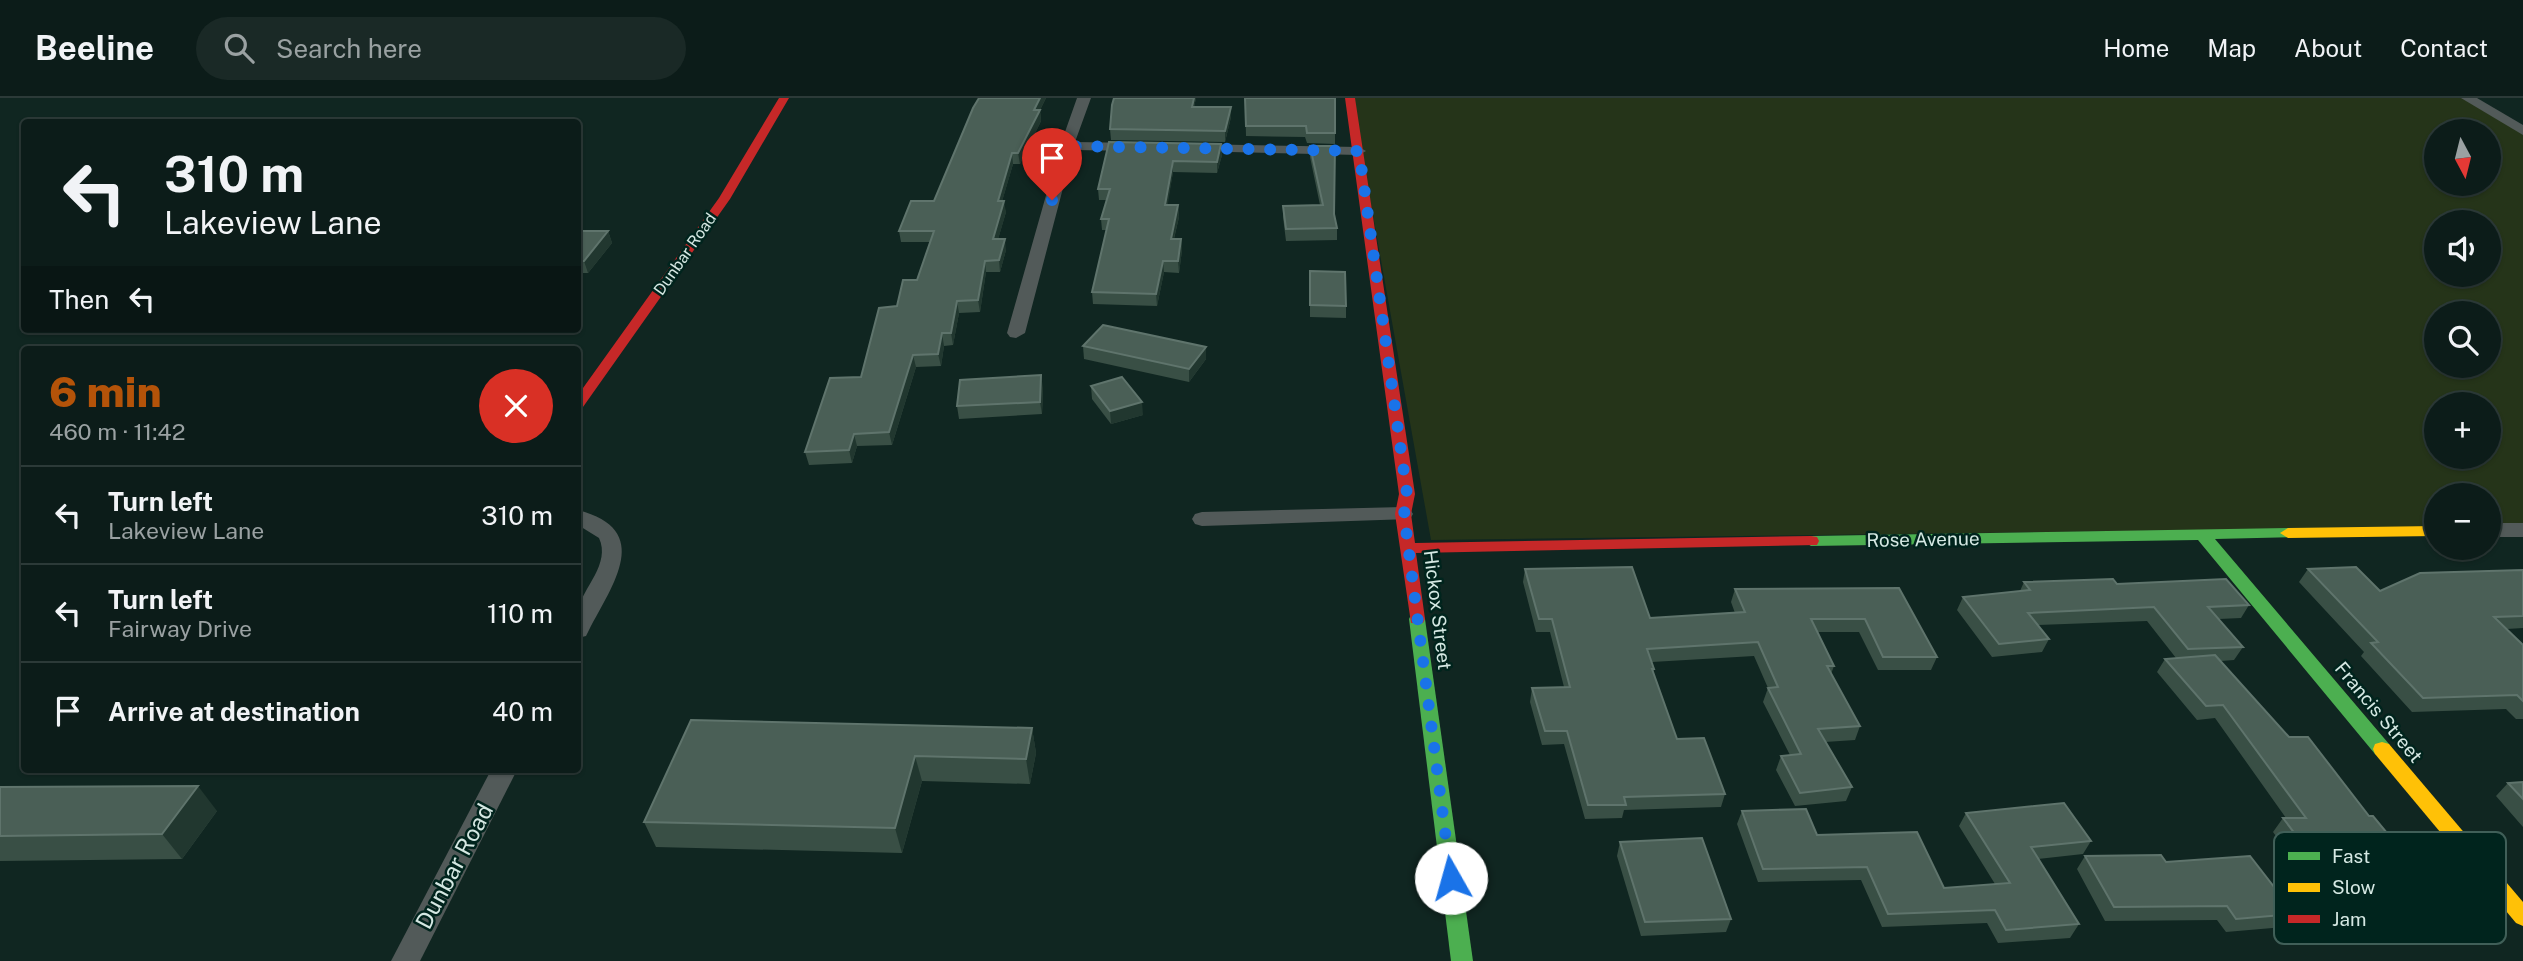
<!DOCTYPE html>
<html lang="en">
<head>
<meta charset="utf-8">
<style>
	body { margin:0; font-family:"Public Sans",sans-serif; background:#1a2926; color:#f1f3f6; height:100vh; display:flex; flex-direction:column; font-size:26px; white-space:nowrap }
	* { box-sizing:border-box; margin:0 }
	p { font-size:23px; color:#9aa1a2 }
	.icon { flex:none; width:38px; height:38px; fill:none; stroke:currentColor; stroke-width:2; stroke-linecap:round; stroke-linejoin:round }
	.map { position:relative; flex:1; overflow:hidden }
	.panel { position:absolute; left:21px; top:248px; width:560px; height:427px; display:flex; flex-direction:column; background:#0c1c19; border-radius:7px; box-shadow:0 2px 5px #0004,0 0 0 2px #2c3a38 }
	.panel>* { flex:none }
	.guide { position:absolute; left:21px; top:21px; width:560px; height:214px; border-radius:7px; box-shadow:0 2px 5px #0004,0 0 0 2px #2c3a38; background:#0c1c19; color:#f1f3f6; overflow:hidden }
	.needle { width:46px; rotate:173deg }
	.controls { position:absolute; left:2424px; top:21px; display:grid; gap:14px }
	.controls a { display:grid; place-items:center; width:77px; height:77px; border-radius:50%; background:#0c1c19; box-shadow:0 2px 5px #0004,0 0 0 2px #2c3a38; font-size:35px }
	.pin { position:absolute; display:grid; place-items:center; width:60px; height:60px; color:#fff; margin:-72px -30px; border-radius:50% 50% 50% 0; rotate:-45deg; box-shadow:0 0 7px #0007 }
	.pin .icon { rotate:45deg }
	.me { position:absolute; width:77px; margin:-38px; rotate:353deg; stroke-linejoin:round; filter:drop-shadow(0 0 5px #0008) }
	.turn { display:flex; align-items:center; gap:24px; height:147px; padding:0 28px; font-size:32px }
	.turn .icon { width:91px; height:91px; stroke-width:2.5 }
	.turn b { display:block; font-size:49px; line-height:60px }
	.then { display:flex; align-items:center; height:66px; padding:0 28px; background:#0003; gap:14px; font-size:26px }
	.round { display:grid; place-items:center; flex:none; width:74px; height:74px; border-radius:37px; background:#1a2926 }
	.summary { display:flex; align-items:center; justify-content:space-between; height:119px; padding:0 28px }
	h1 { font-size:42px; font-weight:800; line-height:52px; color:#b45309 }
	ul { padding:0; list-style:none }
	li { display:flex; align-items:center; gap:21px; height:98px; padding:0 28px; border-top:2px solid #2c3a38 }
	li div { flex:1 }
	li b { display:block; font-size:26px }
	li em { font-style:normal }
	header { display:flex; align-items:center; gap:42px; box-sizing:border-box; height:98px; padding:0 35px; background:#0c1c19; border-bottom:2px solid #2c3a38 }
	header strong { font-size:33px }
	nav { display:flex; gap:38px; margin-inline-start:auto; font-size:24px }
	.search { width:490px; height:63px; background:#1a2926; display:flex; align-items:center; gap:18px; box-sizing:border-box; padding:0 24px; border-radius:38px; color:#9aa1a2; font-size:26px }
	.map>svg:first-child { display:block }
	.green { fill:#253419; fill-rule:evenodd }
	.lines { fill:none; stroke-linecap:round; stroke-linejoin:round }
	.street { fill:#525a59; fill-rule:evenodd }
	.fast { fill:#4caf50; fill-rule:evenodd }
	.slow { fill:#ffc107; fill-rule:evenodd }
	.jam { fill:#c62828; fill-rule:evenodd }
	.wall { fill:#394f45 }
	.shaded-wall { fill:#21372f }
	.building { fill:#4a5f56; stroke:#5f746c; stroke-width:2 }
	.route { stroke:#1a73e8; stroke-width:12; stroke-dasharray:0 21.6 }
	.labels { text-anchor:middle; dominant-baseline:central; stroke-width:5; stroke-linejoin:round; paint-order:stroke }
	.far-street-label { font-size:16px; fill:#d5e8e3; stroke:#00241d }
	.street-label { font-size:19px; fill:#d5e8e3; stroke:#00241d }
	.near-street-label { font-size:23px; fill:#d5e8e3; stroke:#00241d }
	.key { fill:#00241d; stroke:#405f58; stroke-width:2 }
	.key-label { font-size:19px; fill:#d5e8e3 }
</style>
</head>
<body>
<header>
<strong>Beeline</strong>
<div class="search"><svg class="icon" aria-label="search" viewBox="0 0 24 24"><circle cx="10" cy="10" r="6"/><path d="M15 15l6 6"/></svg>Search here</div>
<nav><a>Home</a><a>Map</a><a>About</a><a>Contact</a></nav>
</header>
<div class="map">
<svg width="2523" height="863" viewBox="0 0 2523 863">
	<rect width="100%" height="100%" fill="#102621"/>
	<path class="green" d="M1352,0h1112l59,35v393l-34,1 -1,-32h-52v32l-1005,13zM2436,33h52v53h-52zM2436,124h52v53h-52zM2436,215h52v53h-52zM2436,306h52v53h-52z"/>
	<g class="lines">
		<g class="street">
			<path d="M1077,0h14l-16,44 62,1 7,4 -7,4 -64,-1 -48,183 -9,5 -6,-1 -3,-4 53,-187z"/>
			<path d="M2461,0h16l46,27v10z"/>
			<path d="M1193,46l166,3 7,4 -7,4 -171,-4v-6z"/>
			<path d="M1403,409l7,2 3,5 -3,5 -208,7 -7,-2 -3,-5 3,-5 7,-2z"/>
			<path d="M578,412c76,20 35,74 11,120l-3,6 -8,2c-1,-8 -2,-20 0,-28 5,-23 33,-46 21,-72l-21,-13z"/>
			<rect x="2488" y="425" width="35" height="14"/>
			<path d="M491,672h26l-97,191h-29z"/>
		</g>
		<g class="fast">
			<path d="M2288,430l6,1 2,4 -2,4 -79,2 174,205 2,5 -2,5 -7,2 -7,-2 -177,-214 -387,6 -8,-5 8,-5z"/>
			<path d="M1417,515l6,2 2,4 48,342h-22l-42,-342 2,-4z"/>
		</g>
		<g class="slow">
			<path d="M2436,428v10l-148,2 -8,-5 8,-5z"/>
			<path d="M2382,644l7,2 134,158v24l-7,-3 -141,-169 -2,-5 2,-5z"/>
		</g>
		<g class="jam">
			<path d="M779,0h10l-59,101 -147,208 -5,1v-13l141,-197z"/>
			<path d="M1345,0h10l60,396 -4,20 4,29 396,-7 6,1 2,4 -2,4 -401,8 9,66 -2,4h-12l-16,-109 4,-20z"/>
		</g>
	</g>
	<g class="wall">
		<path d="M979,0h67l-6,12 1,11 -21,43h-7l-11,37 4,11 -8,27 8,11 -6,22h-14l-6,40 -21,1 -6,32 -9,1 -3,20 -25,1 -24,78 -35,1 -5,17 -43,2 -4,-13 56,-75 36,-71 20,-26 13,-38h-29l-2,-11 35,-30z"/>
		<path d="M1114,0h82l-2,9 37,10 -6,25 -114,-2 -1,-11z"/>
		<path d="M1245,0h90v46l-28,-1 -2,-6 -59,-1z"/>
		<path d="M1109,44l113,13 -5,18 -44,-1 -6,33h11l1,12 -5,22h7l1,11 -3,23 -15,-1 -7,34 -64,-2 -1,-12 15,-62h-5l-1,-11 6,-19h-8l-1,-11z"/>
		<path d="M1310,48l24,68 3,14v12l-51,1 -3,-24v-11l37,-1 -10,-48z"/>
		<path d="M578,133h30l4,12 -24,30h-10z"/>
		<path d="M1310,173l36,35v12l-36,-1z"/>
		<path d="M1083,248l123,13 -17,23 -105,-23z"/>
		<path d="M1091,288l52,29 -32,9 -19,-25z"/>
		<path d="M1043,290l-1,26 -83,5 -2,-13z"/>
		<path d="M1525,471l125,49 85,-5 -4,-11 4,-13 164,-1 38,69 -6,13h-53l-19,-38h-41l16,34 -3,8 29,52 -5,14 -30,2 27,45 -6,14 -51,5 -19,-36 5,-14 9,-1 -27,-53 5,-14 -14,-32 -102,6 2,7 -1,5 24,65 48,55 -4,13 -97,3 -2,8 -37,1 -21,-75 -22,1 -12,-43 2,-14 32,-1 -14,-55h-14l-13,-50z"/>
		<path d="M2308,471l72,22 143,-21v58l-16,1 16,16v74h-7l-10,-10 -94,3 -51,-56 3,-4 -65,-70z"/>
		<path d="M2024,484l93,2 132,21 -8,13 -22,1 24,28 -9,13 -13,1 68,76 80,79 37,40 -4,4 57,68 -12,13 -61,4 -58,-73 -25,1 -30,-41 10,-14h3l-71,-100 -18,2 -40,-48 8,-13 11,-1 -29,-37 -109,4 11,14 -7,13 -50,5 -35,-47 6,-13 57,-6z"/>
		<path d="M1032,630l4,25 -6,31 -108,-3 -20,72 -246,-6 -12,-25z"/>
		<path d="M377,672h73l-3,5h-67z"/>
		<path d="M2523,684v45l-27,-31 12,-13z"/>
		<path d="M0,689l217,24 -35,48 -182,2z"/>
		<path d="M1742,713l75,24 127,53 51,-4 -36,-58 7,-13 125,28 -8,13 -45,5 41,65 -9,14 -72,5 -11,-20 -105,4 -21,-47 -103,2 -21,-58z"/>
		<path d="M1620,744l111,77 -5,13 -85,4 -24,-80z"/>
		<path d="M2085,758l81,6 129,52 -11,13 -58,5 -9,-12 -112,1 -28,-52z"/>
	</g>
	<g class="shaded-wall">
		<path d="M1040,0h6l-6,12 1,11 -21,43 -2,-11 16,-43z"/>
		<path d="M1194,0h2l-4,19v-10z"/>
		<path d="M1231,9v10l-6,25v-11z"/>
		<path d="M1221,46l1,11 -5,18v-11z"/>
		<path d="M1012,55l1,11 -14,48 -1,-11z"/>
		<path d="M1173,63v11l-7,44 -1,-11z"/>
		<path d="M1004,103l2,11 -11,38 -2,-11z"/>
		<path d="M1178,107l1,12 -8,33v-11z"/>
		<path d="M608,133l4,12 -24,30 -4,-12z"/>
		<path d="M1005,141l1,11 -6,22 -1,-12z"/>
		<path d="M1181,141l1,11 -3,23 -1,-12z"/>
		<path d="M985,163l1,11 -6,40 -2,-12z"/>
		<path d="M1163,163l1,11 -7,34 -1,-12z"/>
		<path d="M957,203l2,12 -6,32 -2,-12z"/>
		<path d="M942,235l2,13 -3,20 -3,-12z"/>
		<path d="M1206,249v12l-17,23v-13z"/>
		<path d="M913,257l3,12 -24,78 -3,-13z"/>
		<path d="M1041,277l2,13 -1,26 -2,-12z"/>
		<path d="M1142,304l1,13 -32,9 -1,-13z"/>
		<path d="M854,336l3,12 -5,17 -3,-13z"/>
		<path d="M1032,630l4,25 -6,31 -4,-25z"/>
		<path d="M915,658l7,25 -20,72 -7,-25z"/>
		<path d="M198,688l19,25 -35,48 -20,-25z"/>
	</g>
	<g class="building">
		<path d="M979,0h61l-6,12h6l-22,43h-6l-14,48h6l-11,38h12l-6,21 -14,1 -7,39 -21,1 -6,32h-9l-4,21 -25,1 -24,77 -35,2 -5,16 -44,2 25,-74 31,-1 18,-69 18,-2 6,-26h14l17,-49h-35l12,-30h23l39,-93z"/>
		<path d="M1114,0h80l-2,9h39l-6,24 -115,-2 2,-24z"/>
		<path d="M1245,0h90v35h-28l-1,-7h-60z"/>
		<path d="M1109,44l112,2 -4,18 -44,-1 -8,44h13l-7,34h10l-3,22h-15l-7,33 -64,-2 17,-73h-8l9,-30h-12z"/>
		<path d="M1310,48h25l-1,68 3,14 -51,1 -3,-23 40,-1z"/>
		<path d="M578,133h30l-24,30h-6z"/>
		<path d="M1310,173l35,1 1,34 -36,-1z"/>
		<path d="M1103,227l103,22 -17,22 -106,-23z"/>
		<path d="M1041,277l-1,27 -83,4 3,-26z"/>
		<path d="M1122,279l20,25 -32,9 -19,-25z"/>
		<path d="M1632,469l18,51 95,-6 -10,-23 164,-1 38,69h-54l-18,-38h-54l23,47h-7l33,60 -42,3 34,58 -52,6 -19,-37 20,-2 -33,-66 10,-1 -20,-45 -111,7 7,20h-2l25,70 27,-1 21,56 -101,3 2,8h-38l-21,-74h-22l-13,-43 38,-1 -18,-68h-13l-14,-50z"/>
		<path d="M2356,469l24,24 40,-18 103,-3v46l-29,1 29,28v56l-6,-6 -94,3 -52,-55 7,-1 -70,-73z"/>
		<path d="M2113,481l4,5 109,-5 23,26 -41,2 35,40 -55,2 -34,-42 -126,6 21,26 -50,5 -36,-47 67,-7 -6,-8z"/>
		<path d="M2215,557l74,82h19l61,79h4l33,40h-7l60,72 -61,3 -59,-73 -25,1 -31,-41h23l-83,-113 -17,1 -41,-47z"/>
		<path d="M691,622l341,8 -6,31 -111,-3 -20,72 -251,-6z"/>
		<path d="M2523,684v17l-15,-16z"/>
		<path d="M198,688l-36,48 -162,2v-49z"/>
		<path d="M2064,705l27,38 -60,6 48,77 -73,6 -11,-20 -107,4 -21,-47 -104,2 -21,-58 64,-2 11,26 100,-3 27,56 66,-5 -44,-70z"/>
		<path d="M1702,740l29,81 -86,3 -25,-80z"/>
		<path d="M2161,757l5,7 84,-6 45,58 -59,5 -9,-13 -113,1 -29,-51z"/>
	</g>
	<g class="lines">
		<path class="route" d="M1052,102l15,-54 292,5 48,343 -3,20 47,364"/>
	</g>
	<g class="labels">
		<g class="far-street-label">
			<text transform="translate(685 156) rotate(-55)">Dunbar Road</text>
		</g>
		<g class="street-label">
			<text transform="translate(1923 441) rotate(-1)">Rose Avenue</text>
			<text transform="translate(1438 512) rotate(83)">Hickox Street</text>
			<text transform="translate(2379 614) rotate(50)">Francis Street</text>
		</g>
		<g class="near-street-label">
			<text transform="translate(454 768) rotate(-62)">Dunbar Road</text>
		</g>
	</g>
	<rect x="2274" y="734" width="232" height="112" rx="10" class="key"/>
	<rect x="2288" y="754" width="32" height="8" fill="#4caf50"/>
	<rect x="2288" y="785" width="32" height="9" fill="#ffc107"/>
	<rect x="2288" y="817" width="32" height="8" fill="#c62828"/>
	<g class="key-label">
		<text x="2332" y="765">Fast</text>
		<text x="2332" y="796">Slow</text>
		<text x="2332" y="828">Jam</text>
	</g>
</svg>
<div class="controls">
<a><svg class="needle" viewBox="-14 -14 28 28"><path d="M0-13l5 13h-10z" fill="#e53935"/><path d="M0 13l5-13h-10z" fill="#9aa1a2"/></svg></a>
<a><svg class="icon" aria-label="sound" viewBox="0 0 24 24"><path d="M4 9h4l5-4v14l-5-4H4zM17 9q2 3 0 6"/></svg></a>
<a><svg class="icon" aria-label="search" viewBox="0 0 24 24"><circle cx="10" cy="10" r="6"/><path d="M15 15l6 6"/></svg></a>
<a>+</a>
<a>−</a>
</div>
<div class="pin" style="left:1052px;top:102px;background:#d93025"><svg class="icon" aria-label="arrive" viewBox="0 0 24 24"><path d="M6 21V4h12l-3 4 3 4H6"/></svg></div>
<svg class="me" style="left:1451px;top:780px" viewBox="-20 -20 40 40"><circle r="19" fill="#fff"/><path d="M0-13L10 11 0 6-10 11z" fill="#1a73e8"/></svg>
<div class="guide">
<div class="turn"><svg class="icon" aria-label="left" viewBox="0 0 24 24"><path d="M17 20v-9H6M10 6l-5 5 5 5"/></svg><div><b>310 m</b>Lakeview Lane</div></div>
<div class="then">Then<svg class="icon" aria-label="left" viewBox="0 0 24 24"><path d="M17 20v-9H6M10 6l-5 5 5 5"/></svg></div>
</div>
<section class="panel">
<div class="summary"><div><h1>6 min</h1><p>460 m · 11:42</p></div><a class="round" style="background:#d93025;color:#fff"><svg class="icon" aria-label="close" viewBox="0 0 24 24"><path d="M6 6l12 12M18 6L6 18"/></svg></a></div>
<ul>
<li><svg class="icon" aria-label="left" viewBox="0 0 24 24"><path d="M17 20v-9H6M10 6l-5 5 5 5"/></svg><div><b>Turn left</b><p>Lakeview Lane</p></div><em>310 m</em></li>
<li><svg class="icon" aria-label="left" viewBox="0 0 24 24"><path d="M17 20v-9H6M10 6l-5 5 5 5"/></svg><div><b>Turn left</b><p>Fairway Drive</p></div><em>110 m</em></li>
<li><svg class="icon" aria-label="arrive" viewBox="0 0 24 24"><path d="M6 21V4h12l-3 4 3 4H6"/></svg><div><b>Arrive at destination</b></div><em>40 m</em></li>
</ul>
</section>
</div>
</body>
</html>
